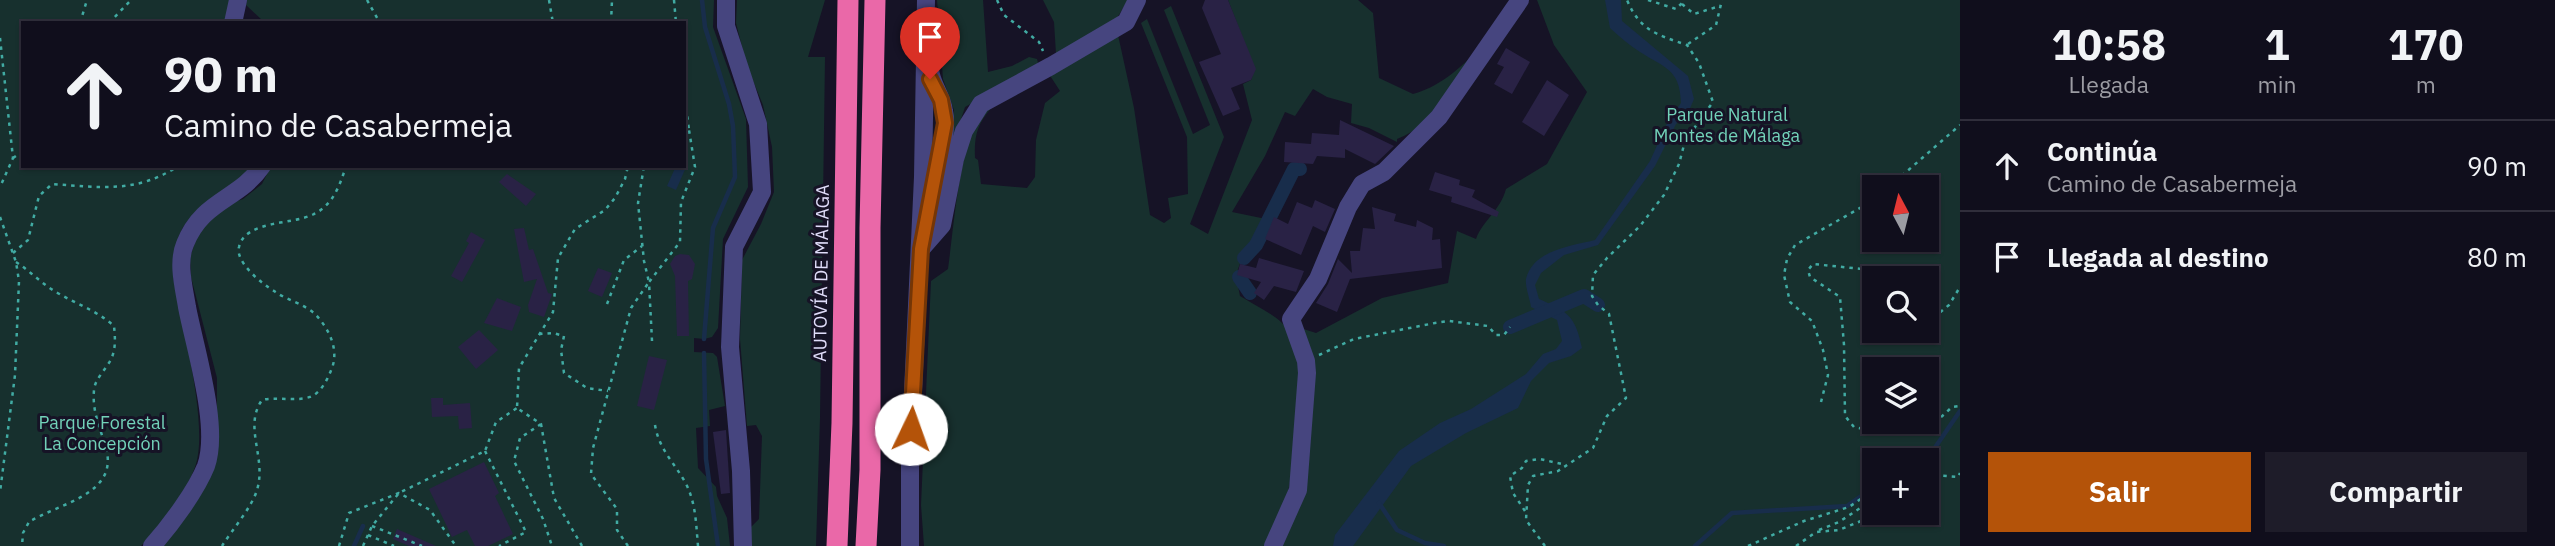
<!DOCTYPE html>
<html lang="es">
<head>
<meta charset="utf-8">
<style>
	body { margin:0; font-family:"IBM Plex Sans",sans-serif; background:#1e1c29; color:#f1f3f6; height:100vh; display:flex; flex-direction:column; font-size:26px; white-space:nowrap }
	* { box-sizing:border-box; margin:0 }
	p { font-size:23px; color:#9c9ca3 }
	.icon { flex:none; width:38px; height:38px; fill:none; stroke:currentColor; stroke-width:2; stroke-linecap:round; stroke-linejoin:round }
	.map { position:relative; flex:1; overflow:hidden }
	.drawer { display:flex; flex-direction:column; background:#100e1c; width:595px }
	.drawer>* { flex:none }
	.top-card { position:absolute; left:21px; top:21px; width:665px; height:147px; border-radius:0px; box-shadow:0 2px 5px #0004,0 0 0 2px #302e3b; background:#100e1c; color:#f1f3f6; overflow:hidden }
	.needle { width:46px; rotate:353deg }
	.buttons { position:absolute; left:1862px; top:175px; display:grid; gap:14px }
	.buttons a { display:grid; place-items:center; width:77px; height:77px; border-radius:0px; background:#100e1c; box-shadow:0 2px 5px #0004,0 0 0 2px #302e3b; font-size:35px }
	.pin { position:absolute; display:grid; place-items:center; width:60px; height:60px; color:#fff; margin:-72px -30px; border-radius:50% 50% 50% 0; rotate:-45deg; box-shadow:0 0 7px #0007 }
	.pin .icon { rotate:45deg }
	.me { position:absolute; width:77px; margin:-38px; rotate:3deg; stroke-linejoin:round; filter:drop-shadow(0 0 5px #0008) }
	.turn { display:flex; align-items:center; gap:24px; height:147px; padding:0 28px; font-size:32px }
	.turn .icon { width:91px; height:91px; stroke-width:2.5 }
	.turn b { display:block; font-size:49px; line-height:60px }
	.eta { display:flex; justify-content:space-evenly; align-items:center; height:119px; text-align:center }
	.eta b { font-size:42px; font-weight:800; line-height:49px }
	.action { display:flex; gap:14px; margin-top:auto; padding:14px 28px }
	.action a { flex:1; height:80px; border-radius:0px; background:#b45309; color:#fff; font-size:28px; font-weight:800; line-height:80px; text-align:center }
	.action a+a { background:#1e1c29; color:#f1f3f6 }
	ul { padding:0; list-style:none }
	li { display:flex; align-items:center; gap:21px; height:91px; padding:0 28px; border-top:2px solid #302e3b }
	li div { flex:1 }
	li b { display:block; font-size:26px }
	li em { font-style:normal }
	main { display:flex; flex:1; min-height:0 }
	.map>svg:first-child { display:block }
	.green { fill:#17302e; fill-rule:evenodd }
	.water { fill:#182d4b }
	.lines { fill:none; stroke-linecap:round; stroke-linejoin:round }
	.stream { stroke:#182d4b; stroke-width:4.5 }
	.canal { stroke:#182d4b; stroke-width:14 }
	.building { fill:#292245 }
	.path { stroke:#41aba3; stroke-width:2.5; stroke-dasharray:3.5 5; stroke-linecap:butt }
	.minor { stroke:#46457f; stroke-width:18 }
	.highway { stroke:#ea68a8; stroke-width:21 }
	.route-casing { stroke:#753606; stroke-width:18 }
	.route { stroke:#b45309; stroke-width:12 }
	.labels { text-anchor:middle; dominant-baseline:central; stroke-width:6; stroke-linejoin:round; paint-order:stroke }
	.park-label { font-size:18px; fill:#72d2b9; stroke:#161326 }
	.street-label { font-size:18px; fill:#e0ddfa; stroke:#161326 }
</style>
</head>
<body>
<main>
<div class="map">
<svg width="1960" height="546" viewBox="0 0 1960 546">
	<rect width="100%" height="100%" fill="#161326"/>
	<g class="green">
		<path d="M0,0h231l-5,23h-203v143h230c-8,12 -18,17 -29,25 -38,24 -51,40 -51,85 8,45 37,151 22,191 -11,30 -33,56 -54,79h-141z"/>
		<path d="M247,0h467l-1,27 33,92 2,68 -25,52 -5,89 -6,9 -8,2 -10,-1v14l19,1 4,4 8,49 -16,4 1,16 -14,2 2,40 18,19 1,9 10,22 3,28h-568l18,-23 37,-109v-36l-26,-101 -1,-20 8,-23 10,-15 18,-14 17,-6 19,-15 9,-18h413v-143h-423l1,-3 -16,-15z"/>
		<path d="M737,0h88l-17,57h17l-5,361 -4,128h-64l-2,-18 9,-9 3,-83 -6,-11 -9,1 -7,-87 2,-79 19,-36 13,-32 -2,-45 -9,-42 -16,-39 -11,-43z"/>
		<path d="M937,0h46l5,72 24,-6 17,-9 8,2 2,8 -74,40 -20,61 9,-58 -11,-31z"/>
		<path d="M1043,0h85l-11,18 -61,36 -2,-32z"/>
		<path d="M1228,0h130l15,13 6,65 34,16c32,-9 52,-31 75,-54 -24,34 -50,84 -91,99v3l-28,-14 -18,-5 1,-19 -25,-7 -14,-8 -18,27 -10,-4 -20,44 -33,56 34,7c-8,16 -27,39 -29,55 -1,7 2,15 3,22 17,11 42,21 52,39 14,28 5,125 -4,156 -6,18 -15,37 -23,55h-341l-3,-41 10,-224 17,-12c7,-52 10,-107 30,-156l13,-5c-14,17 -17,28 -16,50l3,2 3,24 46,4 8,-11 1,-37 9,-37 15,-12 -11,-17 69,-39 16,73 16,107 14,8 7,-5 -3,-20 20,-4 -1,-57 -46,-114 6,-4 46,115 17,-9 -46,-115 7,-4 53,131 -34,87 18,10 44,-114 -9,-36 8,-4 4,-11z"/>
		<path d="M1537,0h423v546h-679l26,-56 -10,-163 19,6 66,-35 66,-15 9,-52 19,8c7,-19 24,-28 30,-50l41,-25 40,-72 -33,-47zM1874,187h53v53h-53zM1874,278h53v53h-53zM1874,369h53v53h-53zM1874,460h53v53h-53z"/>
	</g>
	<g class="water">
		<path d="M1605,0h16l1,21 66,55 6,23 -6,14 -12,11 -21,42 -57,79 -34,10 -23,18 -6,12 4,14c29,13 36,16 43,49l-11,8 -22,7 -18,18 -13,27 -52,25 -55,33 -58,80h-20l2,-11 64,-84 41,-28 31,-14 55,-35 17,-20 13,-5 6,-8 -5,-21 -26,-13c-1,-8 -6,-20 -5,-28 7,-29 45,-33 69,-39l55,-79 19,-42 12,-16c-1,-34 -16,-35 -41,-51 -11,-7 -21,-16 -30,-24z"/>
		<path d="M684,163l3,2 -11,25 -9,-4 9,-20h8z"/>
	</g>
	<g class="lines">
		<g class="stream">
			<path d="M702,0l3,27 24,77 4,22 2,51 -22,51 -9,111"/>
			<path d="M704,353l2,106 12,87"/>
			<path d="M1915,460l19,-11 26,-38"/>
			<path d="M1379,503l18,27 28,13 19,3"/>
			<path d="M354,546l9,-20"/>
			<path d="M1695,546l37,-33 115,-7 27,-19"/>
		</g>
		<g class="canal">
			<path d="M1244,258l12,-13 38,-76h6"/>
			<path d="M1239,277l11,16"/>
			<path d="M1510,327l74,-31 14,9"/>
		</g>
	</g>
	<g class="building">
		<path d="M1205,0h23l28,69 -5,11 -20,8 9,21 -17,7 -24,-54 22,-8 -19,-46z"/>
		<path d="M1506,48l24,14 -18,32 -18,-10 10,-17 -7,-3z"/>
		<path d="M1547,80l22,15 -25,41 -22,-14z"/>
		<path d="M1340,120l54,26 -19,18 -30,-15v9l-28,-2 -4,8 -29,-2 1,-20 26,2 1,-11 27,2z"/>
		<path d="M1435,172l25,8 -1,5 16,5 -3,7 27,15 -2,5 -46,-15 1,-5 -23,-7z"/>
		<path d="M507,174l29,20 -10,12 -27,-24z"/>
		<path d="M1315,200l20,9 -10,23 -12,-6 -12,29 -36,-16 9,-22 14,7 9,-22 15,6z"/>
		<path d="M1372,207l24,7 -2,7 22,6 1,-7 16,8 -1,12 8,-1 2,29 -92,11 -13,33 -21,-9 12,-19 10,-25 14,14 -2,-22h10l3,-23 12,1z"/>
		<path d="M524,228l5,22 4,-1 15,44 4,1 -8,23 -15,-5 -1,-7 9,-26 -13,3 -10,-53z"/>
		<path d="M471,232l14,8 -23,42 -11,-6 18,-33 -3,-2z"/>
		<path d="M680,254l9,1 6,9 -3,15 -4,2 1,55h-12l-2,-60 -5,-12 5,-8z"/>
		<path d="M1259,258l45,13 -8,21 -22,-6 -10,14 -10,-7 7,-11 -24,-7 3,-11 16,4z"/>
		<path d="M598,268l14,5 -10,24 -14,-6z"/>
		<path d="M497,298l24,9 -9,24 -28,-8z"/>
		<path d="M479,330l19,20 -22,19 -18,-22z"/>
		<path d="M649,356l18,4 -13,50 -17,-4z"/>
		<path d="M431,398h12v7l27,-2 2,25 -13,1 -1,-13 -26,1z"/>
		<path d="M726,430l4,63 -9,1 -8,-62z"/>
		<path d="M484,462l15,31 -4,3 18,38 -25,12h-13l-8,-16 -15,7 -23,-48z"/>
		<path d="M397,529l39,17h-27l-16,-7z"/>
	</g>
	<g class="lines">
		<g class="path">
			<path d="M367,0l13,23"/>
			<path d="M549,0l4,23"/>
			<path d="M674,0l2,23"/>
			<path d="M997,0l7,15 35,27 4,9"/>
			<path d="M1648,0l28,9 9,-9"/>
			<path d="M1682,4l12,10 26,-8"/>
			<path d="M80,23l7,-23"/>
			<path d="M109,23l22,-23"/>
			<path d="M611,23l1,-23"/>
			<path d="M0,38l13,120 -13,29"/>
			<path d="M1688,44l28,-19 6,-25"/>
			<path d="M684,91l5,39"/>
			<path d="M13,158l10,-7"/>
			<path d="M1889,187l71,-62"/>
			<path d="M0,217l16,45 3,19 -4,94 -15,117"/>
			<path d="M13,253l15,-13 11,-44 13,-12c47,3 84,10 126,-18"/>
			<path d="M16,262c14,9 26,22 40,30 20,12 40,18 58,34 1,10 2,21 -2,31 -5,12 -17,21 -18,33 -2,22 6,37 12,58 13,47 -47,55 -77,74l-6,11 -1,13"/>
			<path d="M1874,280l-12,-11 -49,-5 -5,6 2,7 30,20 4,48 1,71 9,11 19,4 28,-1 37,-10 14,-13 8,-1"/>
			<path d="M607,304l17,-44 18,-14"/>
			<path d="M1927,323l22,-18 11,-18"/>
			<path d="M539,334l14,-1 11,3 -3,14 3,23 23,15 21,3"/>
			<path d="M652,341l-3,-59 31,-40 1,-40 14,-35 -6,-37 -5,-5"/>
			<path d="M1319,355l35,-16 81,-16 14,-2 39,5 8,9h8l6,-8"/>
			<path d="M1821,402l7,-27 -5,-25 -11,-29 -22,-19 -6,-27 3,-16 8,-14 79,-45"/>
			<path d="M541,424l-21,14 -6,23 29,58 9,27"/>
			<path d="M655,425c4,24 18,36 30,57 11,20 11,42 13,64"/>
			<path d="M485,451l41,81 -27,14"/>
			<path d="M1927,466v1"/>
			<path d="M1927,478l6,-3 25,2 2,-4"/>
			<path d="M1525,511l-12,-18 -3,-17 12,-8 4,-7 14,-2 26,6"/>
			<path d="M372,526l50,20"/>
			<path d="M1819,530l20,-8 35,-23"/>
			<path d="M368,535l26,11"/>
			<path d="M222,546c10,-16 30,-39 35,-56 10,-32 -14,-63 5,-90 15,-4 39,3 52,-5 9,-6 14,-17 18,-27 7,-19 -3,-39 -16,-53 -11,-11 -30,-15 -42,-24 -12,-7 -39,-29 -35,-44 6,-27 54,-22 75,-33 19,-9 26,-29 32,-48"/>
			<path d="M339,546l10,-33 50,-20 31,17 26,36"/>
			<path d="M363,546l9,-20 27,-33 86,-42 11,-29 21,-14"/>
			<path d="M582,546l-28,-48 -13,-74 -24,-16 2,-40 34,-56 5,-54 17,-29 30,-19 10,-12 10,-19 3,-13"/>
			<path d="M628,546l-11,-16v-21l-26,-35 2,-26 38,-140 18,-26 -5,-21 -6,-58 6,-37"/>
			<path d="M1545,546l-19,-26 2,-35 5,-9 25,-5 35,-23 14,-32 19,-18 -17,-84 -11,-9 -6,-9 1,-21 14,-17 33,-32 24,-31 15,-31 6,-23 28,-39 -14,-39 -12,-18c-29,-10 -47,-14 -60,-45"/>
			<path d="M1748,546l56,-25 45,-14 25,-17"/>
			<path d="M1796,546l20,-14 23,-2 22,-9 13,-8"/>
		</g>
		<g class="minor">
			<path d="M726,0v26l32,98 4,68 -28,55 -4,100 11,124 2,75"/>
			<path d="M233,23l5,-23"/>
			<path d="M930,69c1,15 12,26 14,42 5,23 -8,59 -13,83"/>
			<path d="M921,249l21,-24 13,-66 9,-28 17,-27 70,-38 75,-44 11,-22"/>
			<path d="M152,546c18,-20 44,-55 54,-80 14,-39 -11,-117 -19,-159 -3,-19 -10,-44 -2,-63 17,-44 54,-44 77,-78"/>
			<path d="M910,546v-90l13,-279 3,-177"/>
			<path d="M1273,546l25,-56 9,-117 -1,-12 -15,-42 27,-40 30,-72 14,-23 22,-12 55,-55 81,-117"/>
		</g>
		<g class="highway">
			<path d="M837,546l5,-123 6,-423"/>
			<path d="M866,546l4,-76v-242l5,-228"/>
		</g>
	</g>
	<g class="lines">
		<defs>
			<path id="route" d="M911,429l10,-180 24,-126 -4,-23 -11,-21"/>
		</defs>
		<use href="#route" class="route-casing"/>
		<use href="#route" class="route"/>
	</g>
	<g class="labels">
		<g class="park-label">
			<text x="1727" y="114">Parque Natural<tspan x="1727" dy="21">Montes de Málaga</tspan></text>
			<text x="102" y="422">Parque Forestal<tspan x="102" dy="21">La Concepción</tspan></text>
		</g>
		<g class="street-label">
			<text transform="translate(821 273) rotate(-89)">AUTOVÍA DE MÁLAGA</text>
		</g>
	</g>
</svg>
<div class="buttons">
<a><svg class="needle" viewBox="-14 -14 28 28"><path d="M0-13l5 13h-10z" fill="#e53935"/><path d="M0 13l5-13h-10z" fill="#9c9ca3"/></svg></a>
<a><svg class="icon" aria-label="search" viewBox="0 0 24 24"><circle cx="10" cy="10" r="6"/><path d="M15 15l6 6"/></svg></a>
<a><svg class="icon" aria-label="layers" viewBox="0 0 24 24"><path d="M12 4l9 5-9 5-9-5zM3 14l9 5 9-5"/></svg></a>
<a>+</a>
</div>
<div class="pin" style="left:930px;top:79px;background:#d93025"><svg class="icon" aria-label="arrive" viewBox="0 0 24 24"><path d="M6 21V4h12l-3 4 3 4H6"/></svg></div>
<svg class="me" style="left:911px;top:429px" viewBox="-20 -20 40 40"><circle r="19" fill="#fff"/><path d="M0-13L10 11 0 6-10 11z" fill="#b45309"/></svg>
<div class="top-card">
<div class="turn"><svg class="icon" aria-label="ahead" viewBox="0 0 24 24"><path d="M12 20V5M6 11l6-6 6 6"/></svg><div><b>90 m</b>Camino de Casabermeja</div></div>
</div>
</div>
<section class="drawer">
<div class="eta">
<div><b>10:58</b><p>Llegada</p></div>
<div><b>1</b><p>min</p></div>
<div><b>170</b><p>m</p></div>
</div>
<ul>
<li><svg class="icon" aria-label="ahead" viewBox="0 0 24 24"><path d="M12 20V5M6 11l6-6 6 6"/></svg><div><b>Continúa</b><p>Camino de Casabermeja</p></div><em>90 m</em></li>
<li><svg class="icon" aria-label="arrive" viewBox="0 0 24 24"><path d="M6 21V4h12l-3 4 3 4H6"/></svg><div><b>Llegada al destino</b></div><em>80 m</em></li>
</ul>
<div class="action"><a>Salir</a><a>Compartir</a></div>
</section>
</main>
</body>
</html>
